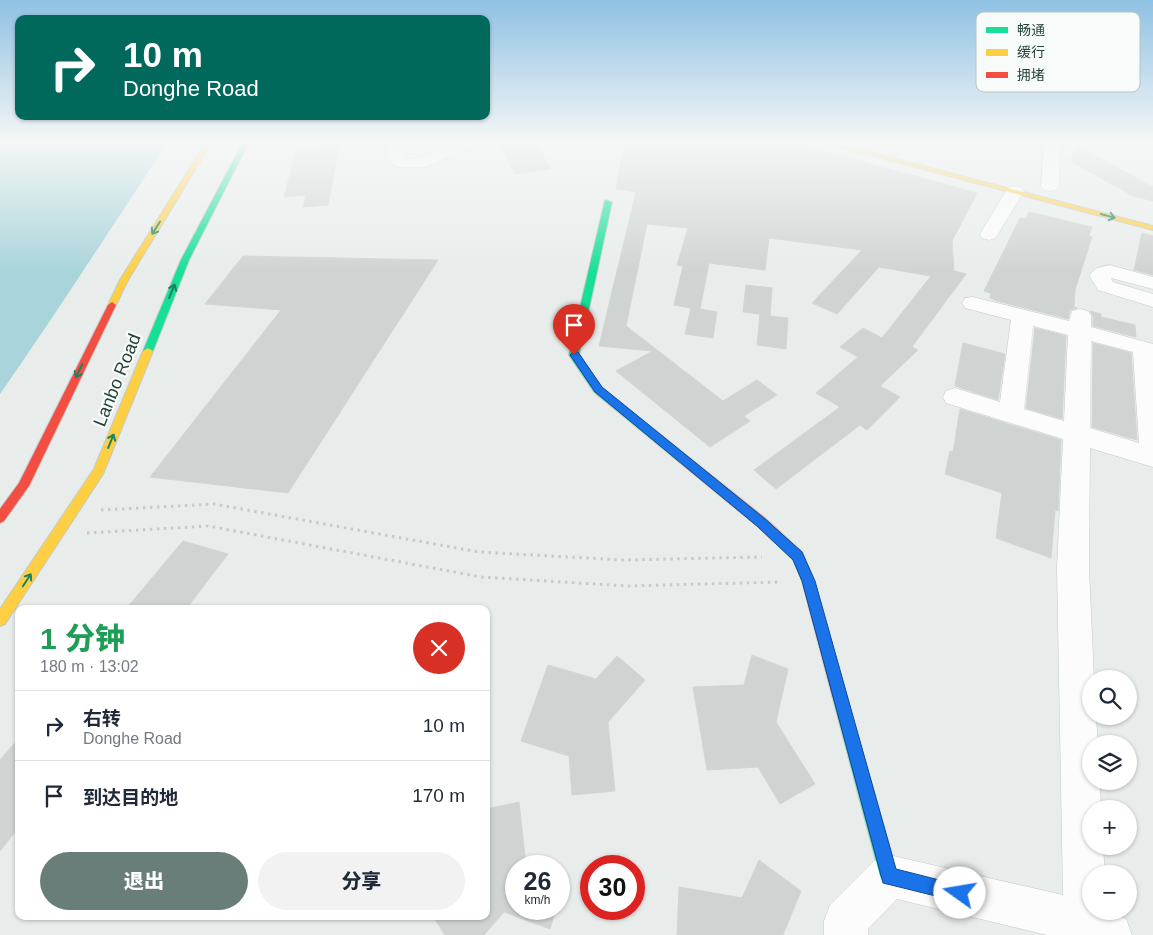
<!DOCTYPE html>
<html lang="zh">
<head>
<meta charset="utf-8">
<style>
	body { margin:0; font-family:Helvetica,"Noto Sans SC",sans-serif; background:#f2f2f3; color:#1f2937; height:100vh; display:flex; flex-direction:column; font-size:19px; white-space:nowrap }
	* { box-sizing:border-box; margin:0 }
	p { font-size:16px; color:#747a83 }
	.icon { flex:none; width:28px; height:28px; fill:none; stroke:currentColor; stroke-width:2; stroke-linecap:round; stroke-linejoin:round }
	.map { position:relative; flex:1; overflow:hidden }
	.panel { position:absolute; left:15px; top:605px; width:475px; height:315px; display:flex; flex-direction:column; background:#fff; border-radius:10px; box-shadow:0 1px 4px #0004 }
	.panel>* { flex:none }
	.guide { position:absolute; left:15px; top:15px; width:475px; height:105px; border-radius:10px; box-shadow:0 1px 4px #0004; background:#00695c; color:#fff; overflow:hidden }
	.controls { position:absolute; left:1082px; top:670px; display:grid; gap:10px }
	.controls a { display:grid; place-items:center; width:55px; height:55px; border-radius:50%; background:#fff; box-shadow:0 1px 4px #0004; font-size:25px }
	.speed { position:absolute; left:505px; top:855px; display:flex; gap:10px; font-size:25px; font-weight:700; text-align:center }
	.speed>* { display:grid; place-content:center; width:65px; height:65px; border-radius:50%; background:#fff; box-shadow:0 1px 4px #0004; line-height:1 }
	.speed small { font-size:12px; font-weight:400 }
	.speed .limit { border:8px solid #d22; background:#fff; color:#111 }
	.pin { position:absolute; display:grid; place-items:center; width:42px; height:42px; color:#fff; margin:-51px -21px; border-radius:50% 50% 50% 0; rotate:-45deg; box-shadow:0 0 5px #0007 }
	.pin .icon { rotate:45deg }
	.me { position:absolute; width:55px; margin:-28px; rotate:283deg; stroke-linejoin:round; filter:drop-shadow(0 0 4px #0008) }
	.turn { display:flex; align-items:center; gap:18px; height:105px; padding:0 25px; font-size:22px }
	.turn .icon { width:65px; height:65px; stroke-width:2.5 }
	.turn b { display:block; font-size:35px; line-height:42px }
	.round { display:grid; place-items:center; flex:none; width:52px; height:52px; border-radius:26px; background:#f2f2f3 }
	.summary { display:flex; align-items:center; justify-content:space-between; height:85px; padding:0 25px }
	h1 { font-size:30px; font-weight:800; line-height:38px; color:#1e9e55 }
	.primary-button { display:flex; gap:10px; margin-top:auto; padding:10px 25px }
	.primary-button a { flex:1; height:58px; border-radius:30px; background:#697e78; color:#fff; font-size:20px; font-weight:800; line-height:58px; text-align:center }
	.primary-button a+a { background:#f2f2f3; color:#1f2937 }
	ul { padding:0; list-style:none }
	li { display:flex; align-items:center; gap:15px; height:70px; padding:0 25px; border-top:1px solid #e0e1e3 }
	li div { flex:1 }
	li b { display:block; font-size:19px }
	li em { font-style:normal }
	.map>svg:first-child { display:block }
	.water { fill:#a9d4db }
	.building { fill:#cfd4d2; stroke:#d1d6d4 }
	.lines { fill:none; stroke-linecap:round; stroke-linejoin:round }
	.street-casing { stroke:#c5cac8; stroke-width:1 }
	.fast-casing { stroke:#c3cbc8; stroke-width:2 }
	.slow-casing { stroke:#c3cbc8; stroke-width:2 }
	.jam-casing { stroke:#c3cbc8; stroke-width:2 }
	.path { stroke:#c3ccca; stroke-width:3; stroke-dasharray:2.5 4.5; stroke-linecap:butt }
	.street { fill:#fcfcfc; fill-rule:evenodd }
	.fast { fill:#16e098; fill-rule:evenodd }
	.slow { fill:#ffcf43; fill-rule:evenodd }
	.jam { fill:#f24e42; fill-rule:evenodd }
	.oneway { stroke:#1e8160 }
	.route { fill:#1a73e8; stroke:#114b97 }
	.labels { text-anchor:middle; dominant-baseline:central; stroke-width:4.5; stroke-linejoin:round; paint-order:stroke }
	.street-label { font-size:18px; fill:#24423a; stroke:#f7fbf9 }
	.key { fill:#f7fbf9; stroke:#b8c4c0; stroke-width:1 }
	.key-label { font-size:14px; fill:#24423a }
</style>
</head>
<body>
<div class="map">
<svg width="1153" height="935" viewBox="0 0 1153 935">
	<rect width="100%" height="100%" fill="#e8edeb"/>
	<path class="water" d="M0,142h168c-56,84 -110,169 -168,252z"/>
	<g class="building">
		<path d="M319,142h21l-12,63 -25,2 3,-12 -22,2 13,-49 21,-1z"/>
		<path d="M498,142h37l16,27 -36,5z"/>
		<path d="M624,142h166l187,51 -25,48 2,30 12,3 -54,73 6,3 -38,36 20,11 -33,33 -7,-5 -84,64 -22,-19 86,-63 -24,-14 42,-36 -18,-10 23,-19 19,10 49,-62 -52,-9 -42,47 -25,-11 50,-53 -93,-12 -4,32 -56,-7 -9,46 17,3 -4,26 -28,-4 6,-26 -17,-3 9,-39 -6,-1 11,-37 -41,-4 -21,102 97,75 34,-21 20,15 -33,21 6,5 -40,26 -94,-76 37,-20 -54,-5 37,-154 -20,-3z"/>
		<path d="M1078,146l75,41v14l-20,-5 -63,-35z"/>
		<path d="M1029,212l63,15 -3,9 3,1 -17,53 -1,17 3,1 -7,2 -2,9 -71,-18 -7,-3 1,-5 -7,-2 36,-73 6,1z"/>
		<path d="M1142,233l11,3v39l-19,-5z"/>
		<path d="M243,256l195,4 -150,233 -138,-16 131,-167 -76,-6z"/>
		<path d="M746,285l26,3 -2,28 18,2 -2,31 -29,-4 3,-31 -17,-2z"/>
		<path d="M1090,311l11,3v3l34,8 1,12 -43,-11v-10z"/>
		<path d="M1035,328l31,8 -4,83 -36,-11z"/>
		<path d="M963,343l42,11 -7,46 -43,-14z"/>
		<path d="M1093,343l38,10 6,87 -45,-13z"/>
		<path d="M960,409l101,31 -3,71 -3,-1 -4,48 -55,-20 6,-45 -57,-19 5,-23 3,1z"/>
		<path d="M183,541l45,13 -42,55h-60z"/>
		<path d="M752,655l36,14 -12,53 39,62 -35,20 -22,-37 -51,3 -14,-83 51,-2z"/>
		<path d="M617,656l28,24 -37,42 7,69 -43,4 -3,-39 -48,-15 27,-76 48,14z"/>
		<path d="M19,738v89l-19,24v-91z"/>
		<path d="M519,802l7,64h-10v43h40l-6,20 -46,-17 -20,23h-39l-12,-19h53v-107z"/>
		<path d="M759,860l42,31 -18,44h-106l2,-48 63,11z"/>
	</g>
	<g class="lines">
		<defs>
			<g id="street">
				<path d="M387,142h16l-1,14 4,3h11l39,-17h21l-2,3 -49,22h-30l-10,-10z"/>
				<path d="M1044,142h16l-1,44 -3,4 -6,1 -6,-1 -3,-4z"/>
				<path d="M1015,186l6,1 3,4 -26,43 -2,4 -7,2 -7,-2 -2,-4 26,-43 3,-4z"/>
				<path d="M1110,265l43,12v12l-42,-11 2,4 40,12v13l-55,-17 -9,-15 8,-7z"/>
				<path d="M973,297l96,24 3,-10 8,-2 8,2 3,5v11l62,17v123l-63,-19 -1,120 5,111h-3v37h5l2,28h-7v37h9l1,28h-10v37h12l2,28h-14v37h19l16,8 6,16h-85l-150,-36 -29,30v6h-44v-14l6,-16 44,-44 15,-6 174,40 -6,-327 6,-129 -117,-36 -3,-6 3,-6 9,-3 45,14 11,-82 -46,-12 -3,-5 3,-5zM1033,326l35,9 -4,86 -40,-12zM1091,341l42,11 6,91 -49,-15z"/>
			</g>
			<g id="fast">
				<path d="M243,142h6l-60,118 -36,91 -2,2h-6l-2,-2 38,-91z"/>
				<path d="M605,200l7,2 -33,153 23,33 84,67 2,3 -6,4 -4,-1 -84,-69 -25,-37z"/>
				<path d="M839,688l5,2 2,5 52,181 -3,6 -6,3 -6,-3 -3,-6 -48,-181 2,-5z"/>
			</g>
			<g id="slow">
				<path d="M206,142h6l-84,138 -12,25 -4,3 -3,-1 -1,-2 12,-25z"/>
				<path d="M821,142h11l321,84v4z"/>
				<path d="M148,348l5,3 -50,123 -98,150 -5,2v-17l94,-140 49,-118z"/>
			</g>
			<g id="jam">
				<path d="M112,302l4,3 -87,181 -25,35 -4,2v-14l19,-26 89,-178z"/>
				<path d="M682,454l4,1 79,63 37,34 12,29 32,114 -2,5 -5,2 -5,-2 -2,-5 -30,-114 -9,-22 -36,-33 -79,-65 -2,-3z"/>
			</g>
		</defs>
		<use href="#street" class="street-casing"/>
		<use href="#fast" class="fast-casing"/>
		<use href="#slow" class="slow-casing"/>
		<use href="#jam" class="jam-casing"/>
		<g class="path">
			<path d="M101,510l113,-6 265,48 144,8 139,-3"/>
			<path d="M87,533l121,-7 273,51 147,9 152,-4"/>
		</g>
		<use href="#street" class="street"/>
		<use href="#fast" class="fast"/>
		<use href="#slow" class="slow"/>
		<use href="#jam" class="jam"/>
	</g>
	<defs><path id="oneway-shaft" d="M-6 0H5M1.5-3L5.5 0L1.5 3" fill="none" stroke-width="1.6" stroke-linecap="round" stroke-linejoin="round" transform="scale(1.25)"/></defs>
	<g class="oneway">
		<use href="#oneway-shaft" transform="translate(1108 216) rotate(15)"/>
		<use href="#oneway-shaft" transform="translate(156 228) rotate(122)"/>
		<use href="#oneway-shaft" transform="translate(172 291) rotate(-68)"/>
		<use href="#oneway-shaft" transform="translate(79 371) rotate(116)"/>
		<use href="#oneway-shaft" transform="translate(111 441) rotate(-68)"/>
		<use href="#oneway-shaft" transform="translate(27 580) rotate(-57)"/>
	</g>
	<linearGradient id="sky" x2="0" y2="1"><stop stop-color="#8fc1e3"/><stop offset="0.52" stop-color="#f5f7f6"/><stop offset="1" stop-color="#f5f7f6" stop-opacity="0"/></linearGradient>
	<rect width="1153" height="273" fill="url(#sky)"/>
	<path class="route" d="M574,351l4,1 24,35 163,132 37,33 13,29 81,288 71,18 2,6 -2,6 -7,3 -77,-19 -81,-302 -9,-21 -36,-34 -162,-134 -25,-37z"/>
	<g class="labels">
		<g class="street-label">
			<text transform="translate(117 380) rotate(-68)">Lanbo Road</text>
		</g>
	</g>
	<rect x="976" y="12" width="164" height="80" rx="8" class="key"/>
	<rect x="986" y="27" width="22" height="6" fill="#16e098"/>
	<rect x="986" y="49" width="22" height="7" fill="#ffcf43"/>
	<rect x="986" y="72" width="22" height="6" fill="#f24e42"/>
	<g class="key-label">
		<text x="1017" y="35">畅通</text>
		<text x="1017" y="57">缓行</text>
		<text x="1017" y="80">拥堵</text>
	</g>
</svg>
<div class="controls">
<a><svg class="icon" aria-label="search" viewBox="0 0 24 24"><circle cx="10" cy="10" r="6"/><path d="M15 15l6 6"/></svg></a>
<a><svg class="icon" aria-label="layers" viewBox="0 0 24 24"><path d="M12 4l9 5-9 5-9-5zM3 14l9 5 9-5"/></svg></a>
<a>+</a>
<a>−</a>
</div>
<div class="speed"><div>26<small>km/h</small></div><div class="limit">30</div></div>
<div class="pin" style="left:574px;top:355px;background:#d93025"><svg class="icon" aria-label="arrive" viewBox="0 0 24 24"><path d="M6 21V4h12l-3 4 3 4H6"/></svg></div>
<svg class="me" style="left:960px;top:893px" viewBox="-20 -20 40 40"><circle r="19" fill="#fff"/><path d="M0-13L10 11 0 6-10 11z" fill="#1a73e8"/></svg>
<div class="guide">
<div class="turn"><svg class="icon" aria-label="right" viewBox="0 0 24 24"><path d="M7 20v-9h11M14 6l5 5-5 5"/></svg><div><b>10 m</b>Donghe Road</div></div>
</div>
<section class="panel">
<div class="summary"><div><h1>1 分钟</h1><p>180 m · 13:02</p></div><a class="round" style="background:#d93025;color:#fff"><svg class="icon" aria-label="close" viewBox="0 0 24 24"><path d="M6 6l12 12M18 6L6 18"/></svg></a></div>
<ul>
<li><svg class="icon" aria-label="right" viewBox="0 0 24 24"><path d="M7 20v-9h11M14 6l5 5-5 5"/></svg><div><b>右转</b><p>Donghe Road</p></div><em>10 m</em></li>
<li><svg class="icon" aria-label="arrive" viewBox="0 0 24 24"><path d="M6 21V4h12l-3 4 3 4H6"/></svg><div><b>到达目的地</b></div><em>170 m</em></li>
</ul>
<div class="primary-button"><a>退出</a><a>分享</a></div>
</section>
</div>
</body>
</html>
